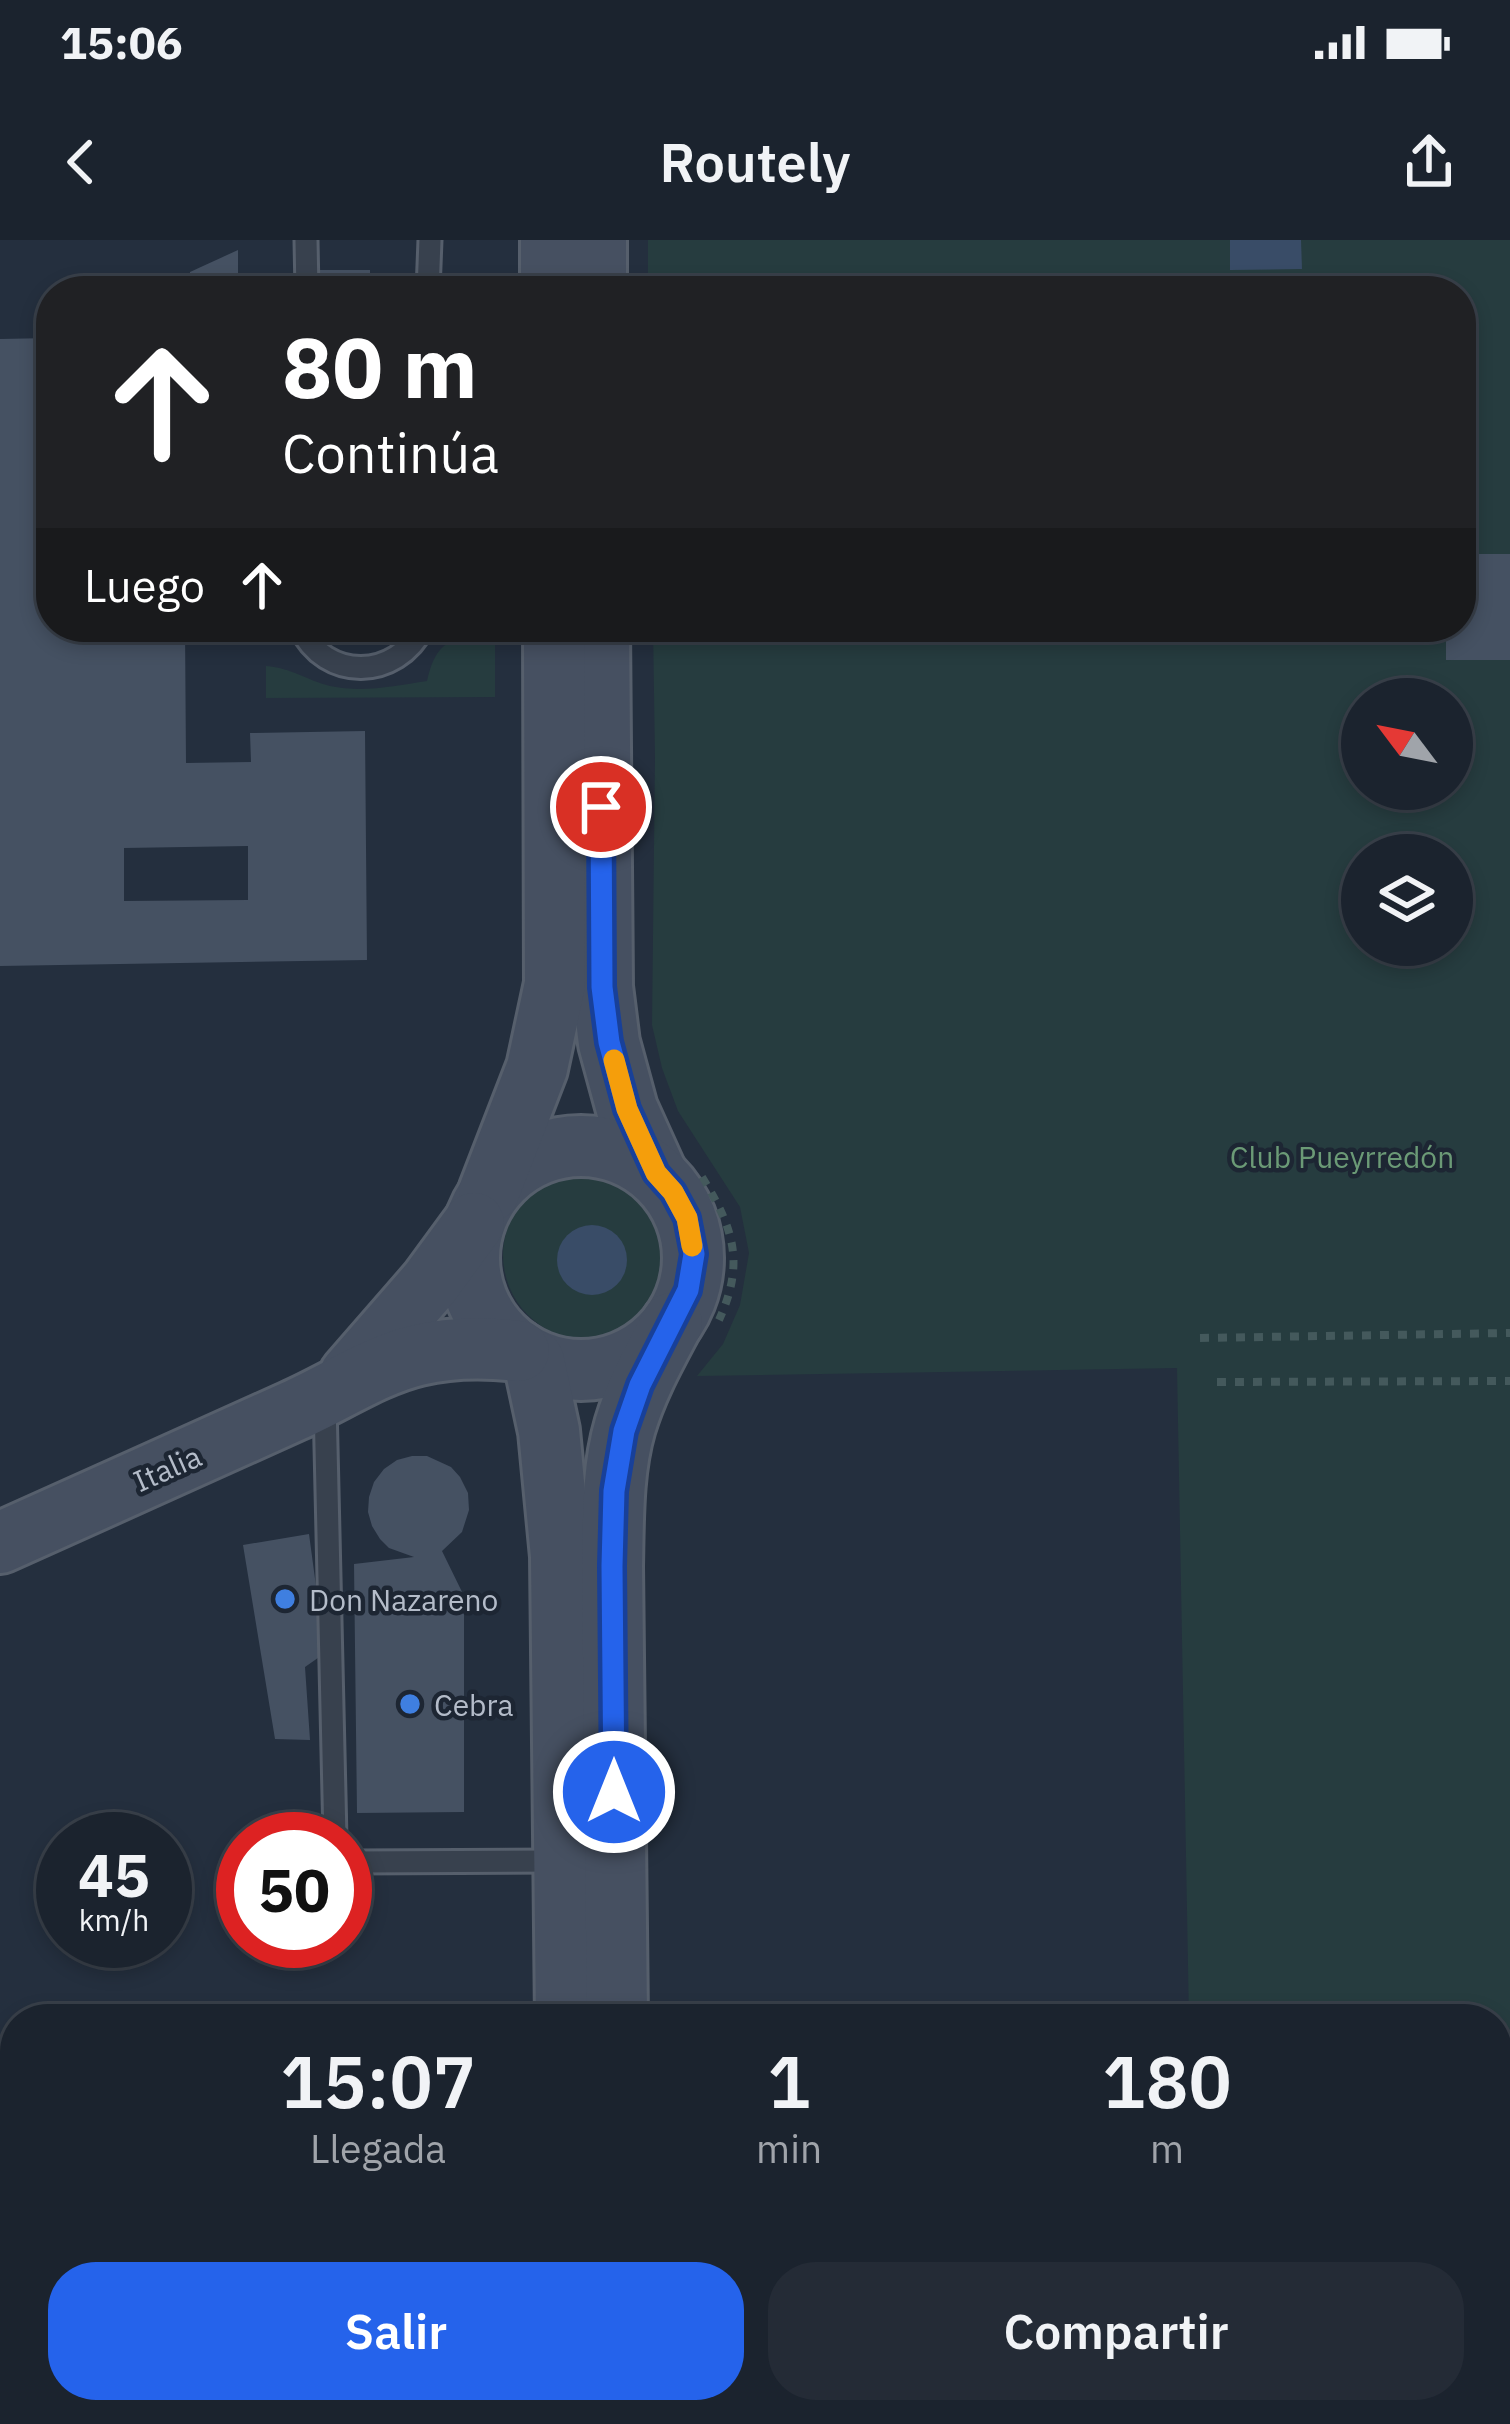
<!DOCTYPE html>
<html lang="es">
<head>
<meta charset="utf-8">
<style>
	body { margin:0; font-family:"IBM Plex Sans",sans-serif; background:#242b36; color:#f1f3f6; height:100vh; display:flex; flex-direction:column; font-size:45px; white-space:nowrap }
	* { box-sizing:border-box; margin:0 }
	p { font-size:39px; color:#a0a4aa }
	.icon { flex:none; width:66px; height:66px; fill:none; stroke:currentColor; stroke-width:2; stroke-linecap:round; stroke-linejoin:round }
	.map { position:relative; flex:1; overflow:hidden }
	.panel { position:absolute; left:0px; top:1764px; width:1512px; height:420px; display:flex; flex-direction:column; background:#1b232e; border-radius:48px 48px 0 0; box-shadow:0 6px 18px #0003,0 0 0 3px #39404a }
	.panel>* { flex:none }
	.guide { position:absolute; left:36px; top:36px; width:1440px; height:366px; border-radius:48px; box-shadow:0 6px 18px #0003,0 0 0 3px #39404a; background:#202124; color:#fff; overflow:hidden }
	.needle { width:78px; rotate:302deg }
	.fabs { position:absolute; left:1341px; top:438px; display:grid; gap:24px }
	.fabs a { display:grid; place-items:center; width:132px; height:132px; border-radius:50%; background:#1b232e; box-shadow:0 6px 18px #0003,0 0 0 3px #39404a; font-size:60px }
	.speed { position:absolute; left:36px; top:1572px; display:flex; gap:24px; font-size:60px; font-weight:700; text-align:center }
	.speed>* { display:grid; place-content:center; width:156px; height:156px; border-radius:50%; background:#1b232e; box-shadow:0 6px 18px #0003,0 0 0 3px #39404a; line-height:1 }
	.speed small { font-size:30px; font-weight:400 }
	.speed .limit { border:18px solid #d22; background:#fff; color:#111 }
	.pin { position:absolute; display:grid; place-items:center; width:102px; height:102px; color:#fff; margin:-51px; border:6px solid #fff; border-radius:50%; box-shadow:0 3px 12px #0007 }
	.me { position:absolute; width:132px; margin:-66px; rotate:0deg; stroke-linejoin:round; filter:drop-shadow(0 0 9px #0008) }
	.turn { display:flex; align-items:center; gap:42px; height:252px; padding:0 48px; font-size:54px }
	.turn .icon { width:156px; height:156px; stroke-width:2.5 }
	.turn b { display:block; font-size:84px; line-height:102px }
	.then { display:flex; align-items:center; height:114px; padding:0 48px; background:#0003; gap:24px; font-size:45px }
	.eta { display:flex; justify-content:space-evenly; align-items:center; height:204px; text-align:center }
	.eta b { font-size:72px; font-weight:600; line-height:84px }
	.action { display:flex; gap:24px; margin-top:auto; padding:24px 48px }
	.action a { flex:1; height:138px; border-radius:48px; background:#2563eb; color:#fff; font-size:48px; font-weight:600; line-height:138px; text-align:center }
	.action a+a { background:#242b36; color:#f1f3f6 }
	.status { display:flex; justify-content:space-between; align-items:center; height:84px; padding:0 60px; background:#1b232e; direction:ltr }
	.status svg { height:33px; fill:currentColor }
	header { display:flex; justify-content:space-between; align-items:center; height:156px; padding:0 48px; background:#1b232e; font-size:54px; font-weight:600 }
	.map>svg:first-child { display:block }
	.green { fill:#263c3f; fill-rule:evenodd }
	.water { fill:#394c67 }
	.building { fill:#455162; fill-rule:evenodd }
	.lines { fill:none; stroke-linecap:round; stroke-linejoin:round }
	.lane-casing { stroke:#565f6c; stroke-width:27 }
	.street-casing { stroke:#565f6c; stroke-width:48 }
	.secondary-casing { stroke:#565f6c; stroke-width:66 }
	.path { stroke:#44595c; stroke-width:8; stroke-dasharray:9 9; stroke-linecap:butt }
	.lane { stroke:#38414e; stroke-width:21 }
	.street { stroke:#38414e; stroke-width:42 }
	.secondary { stroke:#465061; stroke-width:60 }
	.route-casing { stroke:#184099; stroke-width:30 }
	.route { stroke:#2563eb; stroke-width:21 }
	.slow { stroke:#f59e0b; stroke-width:21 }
	.shop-dot { fill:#3f7fe0; stroke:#1d2633; stroke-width:4.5 }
	.labels { text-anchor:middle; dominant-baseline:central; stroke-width:9; stroke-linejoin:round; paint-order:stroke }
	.park-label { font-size:30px; fill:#6b9a76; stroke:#1d2633 }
	.street-label { font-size:30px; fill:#b4bcc9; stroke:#1d2633 }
	.poi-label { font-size:30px; fill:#b4bcc9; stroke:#1d2633; text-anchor:start }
</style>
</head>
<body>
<div class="status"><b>15:06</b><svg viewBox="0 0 49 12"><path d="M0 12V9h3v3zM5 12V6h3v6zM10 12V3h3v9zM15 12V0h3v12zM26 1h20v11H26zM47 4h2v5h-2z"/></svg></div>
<header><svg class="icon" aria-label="back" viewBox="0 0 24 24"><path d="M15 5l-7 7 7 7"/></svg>Routely<svg class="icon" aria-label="share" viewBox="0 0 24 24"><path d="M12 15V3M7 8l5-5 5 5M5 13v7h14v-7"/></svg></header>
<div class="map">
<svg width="1510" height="2184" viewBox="0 0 1510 2184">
	<rect width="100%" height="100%" fill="#242f3e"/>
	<g class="green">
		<path d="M648,0h862v1955h-13v-176h-308l-12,-651 -480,8 26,-32 17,-39 9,-52 -9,-46 -62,-96 -16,-43 -10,-43 3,-267 -2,-131h808v-336h-813zM1362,459h90v90h-90zM1362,615h90v90h-90z"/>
		<path d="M479,394l16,6v57l-229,1v-32c26,2 40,14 64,20 32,7 65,0 97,-5 7,-32 19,-44 52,-47z"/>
		<circle cx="588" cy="1015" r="85"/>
		<path d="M1497,2029h13v155h-307v-15h294z"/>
	</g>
	<g class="water">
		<path d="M1230,0h71l1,29 -72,1z"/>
		<circle cx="592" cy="1020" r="35"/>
	</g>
	<g class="building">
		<path d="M238,10v41h-48v-19z"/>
		<rect x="319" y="30" width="51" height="21"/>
		<path d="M51,98v289h134l1,136 65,-1 -1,-29 115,-2 2,229 -367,6v-627zM248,606v54l-124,1v-53z"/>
		<path d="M1461,314h49v106h-64v-33h15z"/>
		<path d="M412,1216h15l24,11 9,10 8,16 1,17 -7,22 -20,19 22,45v216l-107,1 -3,-249 60,-7 -25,-9 -9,-9 -8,-13 -4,-14 1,-15 5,-15 10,-13 13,-9z"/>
		<path d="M309,1294l16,119 -20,14 5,73 -35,-1 -32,-194z"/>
		<path d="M833,2170l32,3 -1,11h-32z"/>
	</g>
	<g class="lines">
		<defs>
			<g id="lane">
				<path d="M306,0l1,51"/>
				<path d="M428,51l2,-51"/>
				<path d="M300,387c25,55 97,53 123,0"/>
				<path d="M325,1163l10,436"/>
				<path d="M345,1617l11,5 203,-1"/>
			</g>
			<path id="street" d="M1497,1986h13"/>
			<g id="secondary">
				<path d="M551,0v51"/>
				<path d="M596,0v51"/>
				<path d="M599,387l3,360 7,56 18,66 29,64"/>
				<circle cx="581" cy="1018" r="112"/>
				<path d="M489,952l48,-124 18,-84 -1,-357"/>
				<path d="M534,1121l15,70 12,125 5,463"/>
				<path d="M350,1135l80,-92 44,-60"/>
				<path d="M0,1303c98,-44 195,-88 293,-132 41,-18 82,-46 125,-56 34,-8 66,-8 101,-4"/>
				<path d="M617,1779l-5,-453c1,-46 0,-96 13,-140 11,-37 29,-69 47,-103"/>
				<path d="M571,2169v15"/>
				<path d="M621,2169v15"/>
			</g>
		</defs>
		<use href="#lane" class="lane-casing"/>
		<use href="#street" class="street-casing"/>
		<use href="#secondary" class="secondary-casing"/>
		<g class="path">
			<path d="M702,937c32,52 43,86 17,143"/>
			<path d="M1200,1098l310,-5"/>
			<path d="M1217,1142l293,-1"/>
		</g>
		<use href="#lane" class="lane"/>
		<use href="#street" class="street"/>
		<use href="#secondary" class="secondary"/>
	</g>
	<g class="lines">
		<defs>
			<path id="route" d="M601,567l1,180 7,55 18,67 29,64 17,19 14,26 7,36 -6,36 -48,95 -16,46 -10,60 -2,75 2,226"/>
		</defs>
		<use href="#route" class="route-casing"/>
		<use href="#route" class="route"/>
		<path class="slow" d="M614,820l13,49 29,64 17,19 14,26 5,28"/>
	</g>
	<g class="shop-dot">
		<circle cx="285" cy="1359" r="12"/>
		<circle cx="410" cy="1464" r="12"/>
	</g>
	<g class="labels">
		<g class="park-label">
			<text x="1342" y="916">Club Pueyrredón</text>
		</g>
		<g class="street-label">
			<text transform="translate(167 1228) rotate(-24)">Italia</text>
		</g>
		<g class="poi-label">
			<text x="309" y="1359">Don Nazareno</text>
			<text x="434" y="1464">Cebra</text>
		</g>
	</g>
</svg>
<div class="fabs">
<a><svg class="needle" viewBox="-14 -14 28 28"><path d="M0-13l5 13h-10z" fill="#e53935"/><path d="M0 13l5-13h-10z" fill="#a0a4aa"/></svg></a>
<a><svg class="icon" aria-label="layers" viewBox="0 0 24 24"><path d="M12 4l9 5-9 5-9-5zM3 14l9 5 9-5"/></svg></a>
</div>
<div class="speed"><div>45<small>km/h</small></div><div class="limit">50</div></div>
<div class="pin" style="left:601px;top:567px;background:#d93025"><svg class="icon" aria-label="arrive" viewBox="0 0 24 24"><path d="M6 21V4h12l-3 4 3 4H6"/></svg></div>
<svg class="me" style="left:614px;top:1552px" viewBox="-20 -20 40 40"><circle r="17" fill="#2563eb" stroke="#fff" stroke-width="3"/><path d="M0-11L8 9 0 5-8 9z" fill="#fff"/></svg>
<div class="guide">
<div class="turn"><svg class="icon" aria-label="ahead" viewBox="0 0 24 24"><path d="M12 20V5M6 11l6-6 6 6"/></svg><div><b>80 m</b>Continúa</div></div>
<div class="then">Luego<svg class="icon" aria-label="ahead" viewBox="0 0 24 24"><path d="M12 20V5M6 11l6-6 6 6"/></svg></div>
</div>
<section class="panel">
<div class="eta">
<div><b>15:07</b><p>Llegada</p></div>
<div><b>1</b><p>min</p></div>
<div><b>180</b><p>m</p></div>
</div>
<div class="action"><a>Salir</a><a>Compartir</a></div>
</section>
</div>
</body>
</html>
